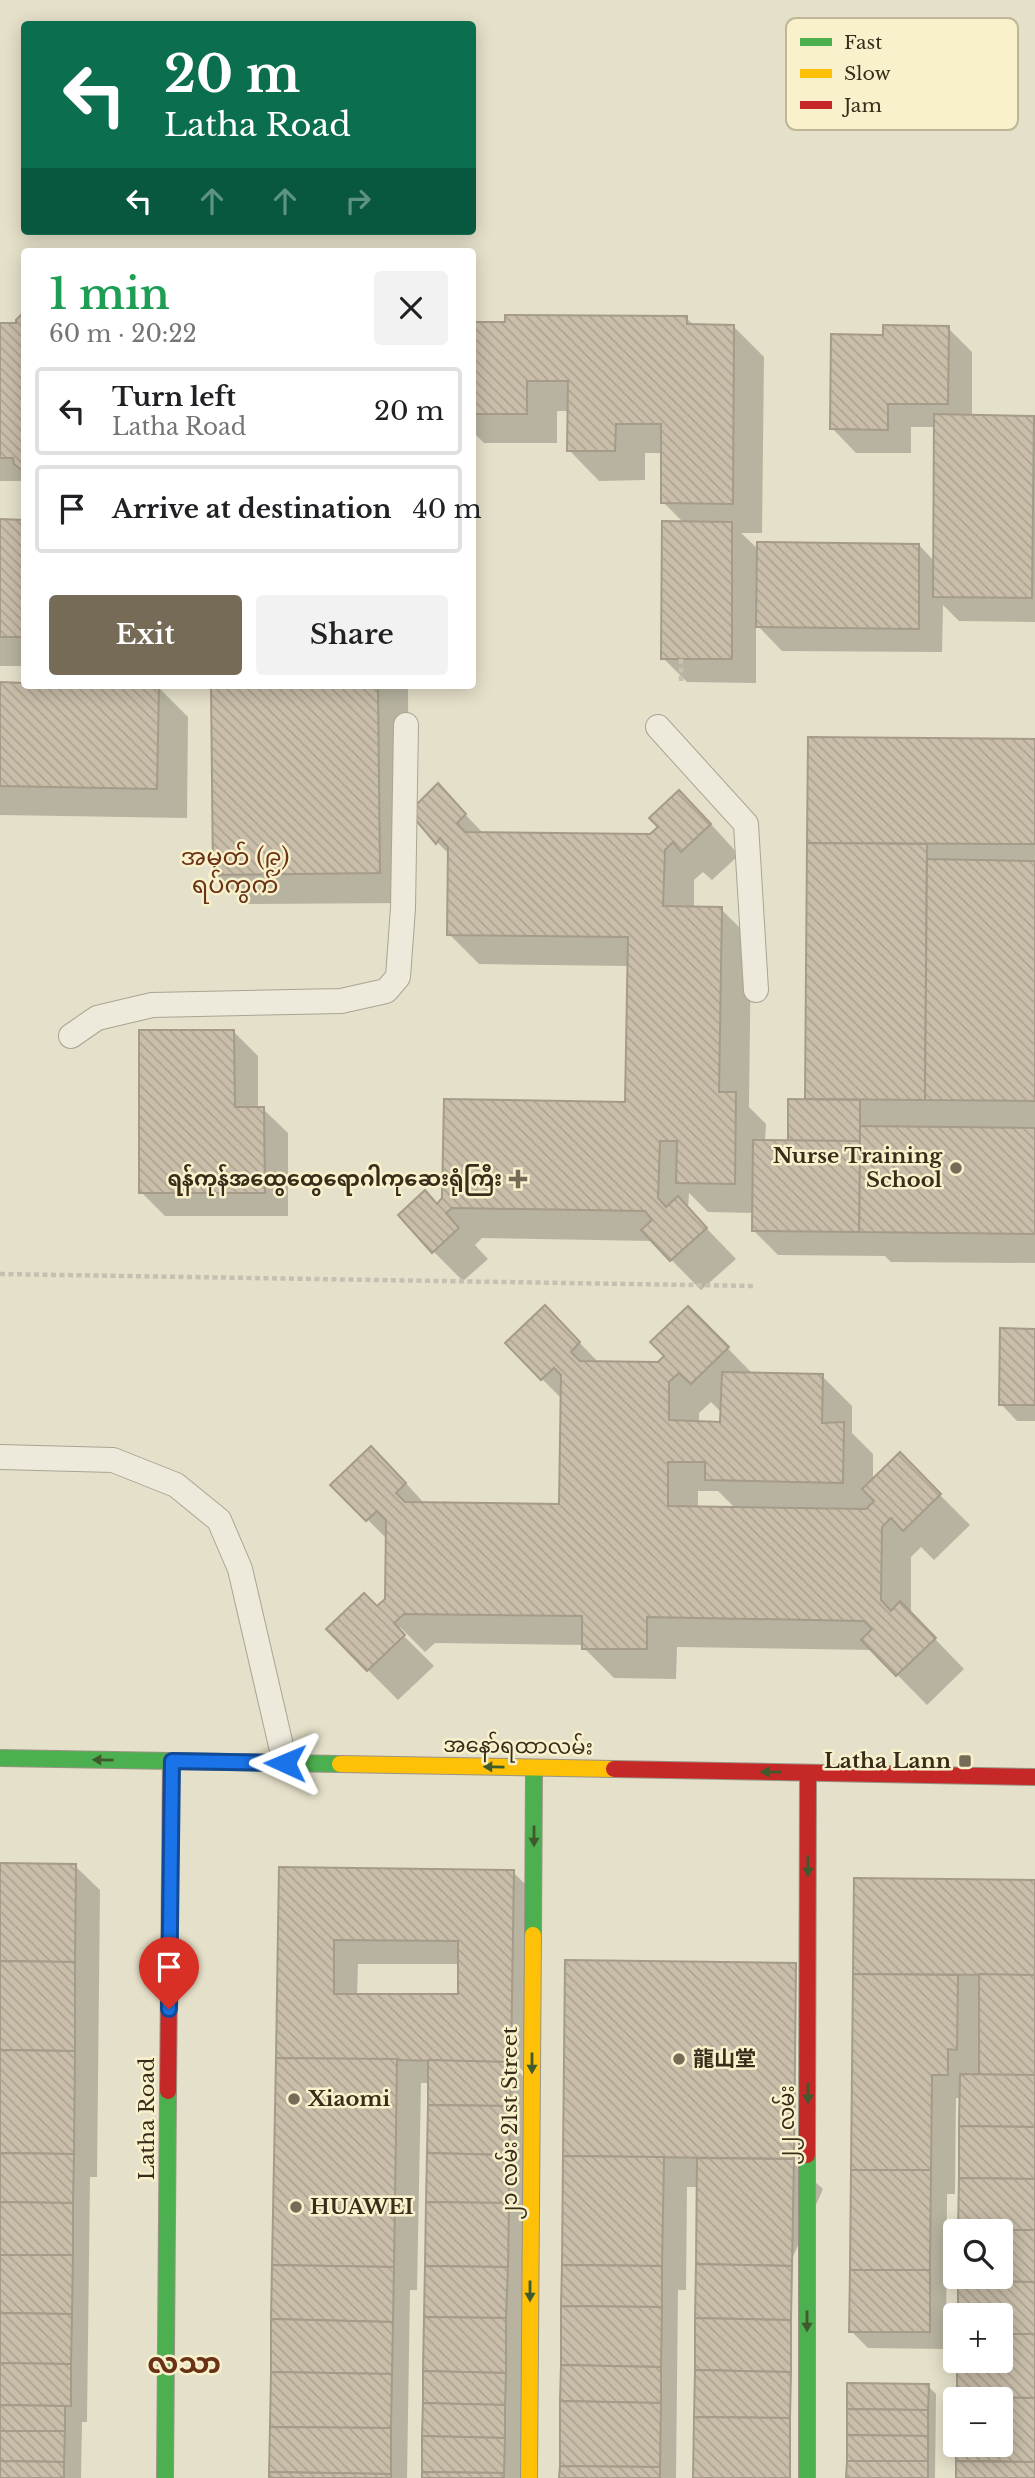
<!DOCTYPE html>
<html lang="en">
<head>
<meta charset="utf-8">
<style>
	body { margin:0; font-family:"Libre Baskerville","Noto Sans SC","Noto Sans Myanmar",serif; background:#f2f2f2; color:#202124; height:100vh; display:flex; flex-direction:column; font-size:26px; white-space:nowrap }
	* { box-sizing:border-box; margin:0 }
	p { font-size:23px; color:#757577 }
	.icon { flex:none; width:38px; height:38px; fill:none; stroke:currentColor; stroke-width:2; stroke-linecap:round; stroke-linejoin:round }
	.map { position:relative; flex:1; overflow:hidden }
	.sheet { position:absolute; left:21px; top:248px; width:455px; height:441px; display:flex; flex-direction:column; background:#fff; border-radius:7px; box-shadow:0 4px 18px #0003 }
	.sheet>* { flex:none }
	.hud { position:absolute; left:21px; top:21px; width:455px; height:214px; border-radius:7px; box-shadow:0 4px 18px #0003; background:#0b6e4f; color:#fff; overflow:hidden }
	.controls { position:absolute; left:943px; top:2219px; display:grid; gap:14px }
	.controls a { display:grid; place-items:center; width:70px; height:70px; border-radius:7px; background:#fff; box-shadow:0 4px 18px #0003; font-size:35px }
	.pin { position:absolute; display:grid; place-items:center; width:60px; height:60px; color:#fff; margin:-72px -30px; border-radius:50% 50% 50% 0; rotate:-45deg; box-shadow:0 0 7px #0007 }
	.pin .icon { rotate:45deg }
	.me { position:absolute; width:77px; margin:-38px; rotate:271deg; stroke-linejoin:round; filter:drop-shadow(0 0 5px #0008) }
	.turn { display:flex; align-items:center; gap:24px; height:147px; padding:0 28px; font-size:32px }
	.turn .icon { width:91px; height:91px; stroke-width:2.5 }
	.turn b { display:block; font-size:49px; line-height:60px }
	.lanes { display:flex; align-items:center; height:66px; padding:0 28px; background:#0003; justify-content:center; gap:35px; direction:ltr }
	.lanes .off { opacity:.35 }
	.round { display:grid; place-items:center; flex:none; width:74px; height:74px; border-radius:7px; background:#f2f2f2 }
	.summary { display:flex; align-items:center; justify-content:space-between; height:119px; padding:0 28px }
	h1 { font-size:42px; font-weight:600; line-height:52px; color:#1e9e55 }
	.primary-button { display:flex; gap:14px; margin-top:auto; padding:14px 28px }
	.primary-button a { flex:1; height:80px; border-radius:7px; background:#756b57; color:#fff; font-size:28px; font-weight:600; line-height:80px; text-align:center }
	.primary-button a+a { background:#f2f2f2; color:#202124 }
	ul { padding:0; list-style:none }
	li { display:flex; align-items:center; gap:21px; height:88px; margin:0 14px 10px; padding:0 14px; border:4px solid #e0e0e0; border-radius:7px }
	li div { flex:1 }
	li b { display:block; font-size:26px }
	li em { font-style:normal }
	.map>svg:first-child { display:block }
	.shadow { fill:#0003; fill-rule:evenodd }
	.building { fill:url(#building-back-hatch); stroke:#a59b88; stroke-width:2; fill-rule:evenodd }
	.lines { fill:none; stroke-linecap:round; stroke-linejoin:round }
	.lane-casing { stroke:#aaa493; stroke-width:26 }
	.fast-casing { stroke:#999383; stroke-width:18 }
	.slow-casing { stroke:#999383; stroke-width:18 }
	.jam-casing { stroke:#999383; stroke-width:18 }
	.path { stroke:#c5c1b2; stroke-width:4.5; stroke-dasharray:5 3.5; stroke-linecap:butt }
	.lane { stroke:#ede9db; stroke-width:24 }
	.fast { stroke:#4caf50; stroke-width:16 }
	.slow { stroke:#ffc107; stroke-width:16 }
	.jam { stroke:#c62828; stroke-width:16 }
	.oneway { fill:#3f5a2d }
	.route-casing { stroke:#114b97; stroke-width:18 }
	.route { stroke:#1a73e8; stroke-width:12 }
	.poi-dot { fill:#756b57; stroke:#f8f1cc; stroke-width:2.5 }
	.labels { text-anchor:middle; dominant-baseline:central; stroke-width:5; stroke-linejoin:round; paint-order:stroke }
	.poi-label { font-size:21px; font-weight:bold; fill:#382c1a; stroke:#f8f1cc; text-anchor:end }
	.street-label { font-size:21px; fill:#382c1a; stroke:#f8f1cc }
	.quarter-label { font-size:24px; fill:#693116; stroke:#f8f1cc }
	.district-label { font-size:28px; font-weight:bold; fill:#693116; stroke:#f8f1cc }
	.key { fill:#f8f1cc; stroke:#beb697; stroke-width:2 }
	.key-label { font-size:19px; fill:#382c1a }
</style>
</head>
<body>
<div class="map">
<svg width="1035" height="2478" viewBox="0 0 1035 2478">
	<defs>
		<pattern id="building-back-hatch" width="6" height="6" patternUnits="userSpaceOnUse" patternTransform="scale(1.75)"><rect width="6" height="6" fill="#c9bea9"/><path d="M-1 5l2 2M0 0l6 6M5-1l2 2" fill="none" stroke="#ada391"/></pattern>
	</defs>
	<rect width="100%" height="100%" fill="#e5e0c9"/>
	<g class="shadow">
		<path d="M24,314v167h-24v-156h18v-5z"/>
		<path d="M686,318l9,8 39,1 30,30 -2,176h-21l18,17 160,-5 16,17 1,-135h-25v26h-55l-24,-25 53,-92 63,-8 24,24v65h61l2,2v203l-76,-1 -16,-16 -1,47 -160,-1 -26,-27v59l-69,-1 -24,-24 21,-135 -21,-21v-49h-18v27l-46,1 -30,-31 1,-39h-13v32h-73l-12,-12v-107z"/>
		<rect x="0" y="521" width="24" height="145"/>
		<path d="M0,684l158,3 30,30 -1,101 -187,-3z"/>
		<path d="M212,686h196l1,217 -164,1 -30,-30z"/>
		<path d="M810,739l225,1v523l-144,-1 -6,-6 -107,-1 -25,-25 1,-17 -46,-1 -19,-19 -1,16 48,50 -35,31 -48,-49 -171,-3 -7,7 13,14 -25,22 -30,-30 5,-46 189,-102 2,-137 -150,-2 -30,-30 1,-79 -13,-13 1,-56 46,48 167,2 9,-9 19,-35 30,30 30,33 -27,25 -9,-8 -9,8v28l27,1 30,30 -2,168 17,17 -1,18 27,1 17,-42 -2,-3z"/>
		<path d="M234,1032l24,24v53h5l25,24v83h-123l-24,-24z"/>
		<path d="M688,1308l65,66 69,2 30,30v27l21,21v26l27,-25 70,70 -36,35 -13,-13 -10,10v57l53,55 -37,36 -54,-55 -196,-3 -1,32 -62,-1 -30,-30v-3l-149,-2 -10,9 -25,-25 -2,3 36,36 -36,34 -70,-70 49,-21 10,-9v-61l-54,-54 68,-7 24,26 136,2 1,-107 -20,-20 33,-41 24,25 59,1 8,-7zM711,1402l11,11v11l-23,-1v-10zM698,1491h20l18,18 -38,-1z"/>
		<path d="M1035,1331v90h-18l-16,-17z"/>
		<path d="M0,1865l75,1 25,24 -3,287h-7l-3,245h-5l-1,56h-81z"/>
		<path d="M280,1869l233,3 24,24 -2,187 -29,-29 -2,3 28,28 -12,393h-97l7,-395h-9l-4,207h-7l-3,188h-136zM358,1964h102v32h-103z"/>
		<path d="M856,1880l179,2v596h-77v-33h43v-46h-43l1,-38h42v-46h-42l1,-38h41v-46h-41l1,-133h-5l-1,96h-8l-1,155 -78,-1 -17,-17z"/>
		<path d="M567,1962l256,227 -128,289 3,-291h-11l-1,103h-8l-2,188h-115z"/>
		<path d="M928,2386l8,8 -1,84h-87z"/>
	</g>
	<g class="building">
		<path d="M24,312v160l-10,-8 -1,-6h-13v-135h16v-3z"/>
		<path d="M505,315l182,1v8l47,1 -1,179 -72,-1v-79h-45l-1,27h-48l1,-70h-41v33h-55v-92h33z"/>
		<path d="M883,325l66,1 -1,78h-60v26l-58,-1 1,-95 52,1z"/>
		<path d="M934,414l100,2 -2,182 -99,-1z"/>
		<path d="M0,519l24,1v117h-24z"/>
		<path d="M662,521l70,1v137h-71z"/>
		<path d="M757,542l162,2v85l-163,-2z"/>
		<path d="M0,682l24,1v3h135l-2,103 -157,-3z"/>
		<path d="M211,686h167l2,187 -167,2z"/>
		<path d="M808,737l227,2v105l-228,-1z"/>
		<path d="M438,783l28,31 -9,9 8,9 185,2 8,-7 -9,-9 30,-28 32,34 -30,28 -8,-10 -8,8 -2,56 59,1 -3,185h17l-1,92 -59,-1 1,-42h-17l-2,57 8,9 12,-11 29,32 -37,33 -29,-31 11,-10 -7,-9 -193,-3 -6,5 13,15 -27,25 -34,-38 27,-25 12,14 5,-6 2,-99 181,3 3,-165 -181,-2 1,-88 -8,-9 -4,6 -27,-32z"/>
		<path d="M807,843l120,1 -2,256 -120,-1z"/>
		<path d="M927,859l108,2v240l-110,-1z"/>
		<path d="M139,1030h95l1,77h29l1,86h-126z"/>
		<path d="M788,1099l72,1v41h-72z"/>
		<path d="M860,1126l175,2v106l-176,-2z"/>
		<path d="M753,1140l107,1 -1,91 -107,-1z"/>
		<path d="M545,1305l35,37 -9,10 9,9 78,1 6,-6 -14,-14 38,-36 41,41 -38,37 -12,-11 -10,9v38l51,2 2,-50 101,2 -1,49 22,-1 -1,61 -138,-3v-18h-37v44l198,3 8,-8 -12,-12 38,-37 41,42 -38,37 -12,-13 -9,9 -1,73 10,11 9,-10 36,37 -40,38 -35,-36 11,-11 -8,-8 -217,-4v32h-65v-33l-178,-2 -10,9 11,12 -38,36 -41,-42 38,-36 13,13 8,-7 1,-79 -9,-9 -11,10 -36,-36 41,-39 35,37 -10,10 9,9 154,2 2,-129 -7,-7 -13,12 -36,-37z"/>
		<path d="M1000,1328l35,1v76h-36z"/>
		<path d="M0,1863l76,1 -1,98 -75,-1z"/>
		<path d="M279,1867l235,3 -3,192 -235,-4zM334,1940l124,1v53h-124z"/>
		<path d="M854,1878l181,2v95l-182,-1z"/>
		<path d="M565,1960l231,3 -2,196 -231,-3z"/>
		<path d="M0,1961l75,1v89l-75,-1z"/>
		<path d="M853,1974l105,1 -1,75 -9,-1v26h-16l-1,95h-80z"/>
		<path d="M979,1974l56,1v100h-56z"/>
		<path d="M0,2050l75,1 -1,103 -74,-1z"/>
		<path d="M276,2058l121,1 -3,208 -122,-2z"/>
		<path d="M428,2060l83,2 -1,44 -82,-1z"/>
		<path d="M960,2074l75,1v52l-76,-1z"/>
		<path d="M428,2105l82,1 -1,49 -82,-2z"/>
		<path d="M959,2126l76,1v52l-76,-1z"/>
		<path d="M0,2153l74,1 -1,49 -73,-1z"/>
		<path d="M427,2153l82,2v48l-83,-1z"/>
		<path d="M563,2156l101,1 -2,109 -100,-1z"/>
		<path d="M697,2158l97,1 -2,107 -96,-2z"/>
		<path d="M851,2170h80l-1,100h-80z"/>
		<path d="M959,2178l76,1v51h-77z"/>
		<path d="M0,2202l73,1v52h-73z"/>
		<path d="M426,2202l83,1 -1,64 -83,-1z"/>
		<path d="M958,2230h77v52l-77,-1v-4h43v-46z"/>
		<path d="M0,2255h73l-1,59 -72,-1z"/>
		<path d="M696,2264l96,2 -1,54 -96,-2z"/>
		<path d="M272,2265l122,2 -1,55 -122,-3z"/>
		<path d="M562,2265l100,1v41l-101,-1z"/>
		<path d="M425,2266l83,1 -2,51 -82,-1z"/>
		<path d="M850,2270h80v62h-81z"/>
		<path d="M958,2281l77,1v52h-34v-19h-43z"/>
		<path d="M561,2306l101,1 -1,60 -100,-2z"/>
		<path d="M0,2313l72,1 -1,50 -71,-1z"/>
		<path d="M424,2317l82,1v55l-83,-2z"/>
		<path d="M695,2318l96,2v52l-96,-2z"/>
		<path d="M271,2319l122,3 -1,52 -121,-2z"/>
		<path d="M1001,2334h34v64l-78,-1v-36h44z"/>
		<path d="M0,2363l71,1v42l-71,-1z"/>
		<path d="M561,2365l100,2v36l-101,-2z"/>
		<path d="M695,2370l96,2 -1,46 -96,-1z"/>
		<path d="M423,2371l83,2 -1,32 -82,-2z"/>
		<path d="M271,2372l121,2 -1,54 -121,-1z"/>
		<path d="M847,2383l82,1 -1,26 -81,-1z"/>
		<path d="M957,2397l78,1v64l-79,-1v-16h45v-46h-44z"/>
		<path d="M560,2401l101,2 -1,64 -100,-1z"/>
		<path d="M423,2403l82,2v33l-83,-2z"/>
		<path d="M0,2405l65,1v25h-65z"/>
		<path d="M847,2409l81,1v26l-81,-1z"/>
		<path d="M694,2417l96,1v60h-97z"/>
		<path d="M270,2427l121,1v46l-122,-2z"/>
		<path d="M0,2431h65l-1,31 -64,-1z"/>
		<path d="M847,2435l81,1v25h-81z"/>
		<path d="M422,2436l83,2 -1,35 -82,-1z"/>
		<path d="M0,2461l64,1v16h-64z"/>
		<path d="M847,2461h81v17h-82z"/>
		<path d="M956,2461l79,1v16h-79z"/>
		<path d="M560,2466l100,1v11h-101z"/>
		<path d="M269,2472l122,2v4h-122z"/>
		<path d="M422,2472l82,1v5h-82z"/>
	</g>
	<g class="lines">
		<defs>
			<g id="lane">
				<path d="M658,727l88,97 10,166"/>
				<path d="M71,1036l26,-18 55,-13 189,-4 45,-10 12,-14 5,-69 3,-183"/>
				<path d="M0,1457l113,3 63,25 43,35 21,49 45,194"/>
			</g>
			<g id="fast">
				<path d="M0,1758l340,6"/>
				<path d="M533,1935l1,-167"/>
				<path d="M165,2478l3,-387"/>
				<path d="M807,2478v-323"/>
			</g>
			<g id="slow">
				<path d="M340,1764l274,5"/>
				<path d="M529,2478l4,-543"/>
			</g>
			<g id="jam">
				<path d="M614,1769l421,8"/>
				<path d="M168,2091l3,-330"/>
				<path d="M807,2155l1,-382"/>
			</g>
		</defs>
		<use href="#lane" class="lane-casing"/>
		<use href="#fast" class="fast-casing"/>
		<use href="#slow" class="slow-casing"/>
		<use href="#jam" class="jam-casing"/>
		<g class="path">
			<path d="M681,681v-22"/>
			<path d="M0,1274l755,12"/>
		</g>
		<use href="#lane" class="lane"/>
		<use href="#fast" class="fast"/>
		<use href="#slow" class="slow"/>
		<use href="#jam" class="jam"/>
	</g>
	<defs><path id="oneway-solid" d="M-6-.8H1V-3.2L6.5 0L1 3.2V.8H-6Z" transform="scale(1.75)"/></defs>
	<g class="oneway">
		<use href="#oneway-solid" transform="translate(103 1760) rotate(-179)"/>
		<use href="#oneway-solid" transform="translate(494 1767) rotate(-179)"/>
		<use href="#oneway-solid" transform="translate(771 1772) rotate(-179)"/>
		<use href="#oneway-solid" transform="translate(534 1836) rotate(90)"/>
		<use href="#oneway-solid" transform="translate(808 1866) rotate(90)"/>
		<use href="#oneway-solid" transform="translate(532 2063) rotate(90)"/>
		<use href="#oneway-solid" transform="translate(808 2093) rotate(90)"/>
		<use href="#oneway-solid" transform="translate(530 2291) rotate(90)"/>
		<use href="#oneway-solid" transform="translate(807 2321) rotate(90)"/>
	</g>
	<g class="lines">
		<defs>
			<path id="route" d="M169,2009l3,-248 113,2"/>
		</defs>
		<use href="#route" class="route-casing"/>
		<use href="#route" class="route"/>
	</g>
	<g class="poi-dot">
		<circle cx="956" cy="1168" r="7"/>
		<path d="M514.5 1168.5h7v7h7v7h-7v7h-7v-7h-7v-7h7z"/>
		<rect x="958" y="1754" width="14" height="14" rx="3.5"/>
		<circle cx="679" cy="2059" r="7"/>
		<circle cx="294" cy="2099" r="7"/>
		<circle cx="296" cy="2207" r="7"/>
	</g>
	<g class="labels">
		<g class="poi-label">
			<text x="942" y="1156">Nurse Training<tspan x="942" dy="24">School</tspan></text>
			<text x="502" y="1179">ရန်ကုန်အထွေထွေရောဂါကုဆေးရုံကြီး</text>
			<text x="951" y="1761">Latha Lann</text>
			<text x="693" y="2059" text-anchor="start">龍山堂</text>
			<text x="308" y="2099" text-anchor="start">Xiaomi</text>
			<text x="310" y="2207" text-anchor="start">HUAWEI</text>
		</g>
		<g class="street-label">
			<text transform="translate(518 1746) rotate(1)">အနော်ရထာလမ်း</text>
			<text transform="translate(147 2119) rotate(-90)">Latha Road</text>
			<text transform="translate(510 2123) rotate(-90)">၂၁ လမ်း 21st Street</text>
			<text transform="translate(787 2125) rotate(-90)">၂၂ လမ်း</text>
		</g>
		<g class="quarter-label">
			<text x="235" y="856">အမှတ် (၉)<tspan x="235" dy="28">ရပ်ကွက်</tspan></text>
		</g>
		<g class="district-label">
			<text x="184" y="2363">လသာ</text>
		</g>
	</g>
	<rect x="786" y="18" width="232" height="112" rx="10" class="key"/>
	<rect x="800" y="38" width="32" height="8" fill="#4caf50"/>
	<rect x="800" y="69" width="32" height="9" fill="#ffc107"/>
	<rect x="800" y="101" width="32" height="8" fill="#c62828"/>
	<g class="key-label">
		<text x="844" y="49">Fast</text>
		<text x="844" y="80">Slow</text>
		<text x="844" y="112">Jam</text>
	</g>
</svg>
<div class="controls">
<a><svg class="icon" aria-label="search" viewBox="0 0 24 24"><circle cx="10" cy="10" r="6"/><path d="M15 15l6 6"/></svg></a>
<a>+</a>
<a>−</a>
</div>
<div class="pin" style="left:169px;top:2009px;background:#d93025"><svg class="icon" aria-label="arrive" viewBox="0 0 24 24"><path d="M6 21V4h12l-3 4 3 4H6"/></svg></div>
<svg class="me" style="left:285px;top:1763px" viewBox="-20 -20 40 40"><path d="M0-17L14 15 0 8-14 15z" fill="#1a73e8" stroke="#fff" stroke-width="4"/></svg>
<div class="hud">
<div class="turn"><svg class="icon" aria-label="left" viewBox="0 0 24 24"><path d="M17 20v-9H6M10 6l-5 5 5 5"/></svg><div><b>20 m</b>Latha Road</div></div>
<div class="lanes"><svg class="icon" aria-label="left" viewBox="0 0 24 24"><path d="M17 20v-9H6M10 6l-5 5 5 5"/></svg><svg class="icon off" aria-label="ahead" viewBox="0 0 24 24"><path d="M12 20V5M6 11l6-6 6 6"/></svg><svg class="icon off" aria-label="ahead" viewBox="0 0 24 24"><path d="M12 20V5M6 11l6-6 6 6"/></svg><svg class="icon off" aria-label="right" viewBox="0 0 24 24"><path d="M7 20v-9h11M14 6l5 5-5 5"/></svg></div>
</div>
<section class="sheet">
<div class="summary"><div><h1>1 min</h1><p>60 m · 20:22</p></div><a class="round"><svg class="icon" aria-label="close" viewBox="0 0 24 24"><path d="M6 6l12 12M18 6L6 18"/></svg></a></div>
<ul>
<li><svg class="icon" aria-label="left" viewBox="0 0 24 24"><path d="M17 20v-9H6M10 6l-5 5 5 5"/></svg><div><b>Turn left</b><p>Latha Road</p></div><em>20 m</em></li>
<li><svg class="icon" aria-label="arrive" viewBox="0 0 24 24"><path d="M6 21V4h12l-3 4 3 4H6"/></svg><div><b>Arrive at destination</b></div><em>40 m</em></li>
</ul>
<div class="primary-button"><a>Exit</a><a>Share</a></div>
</section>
</div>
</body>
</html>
